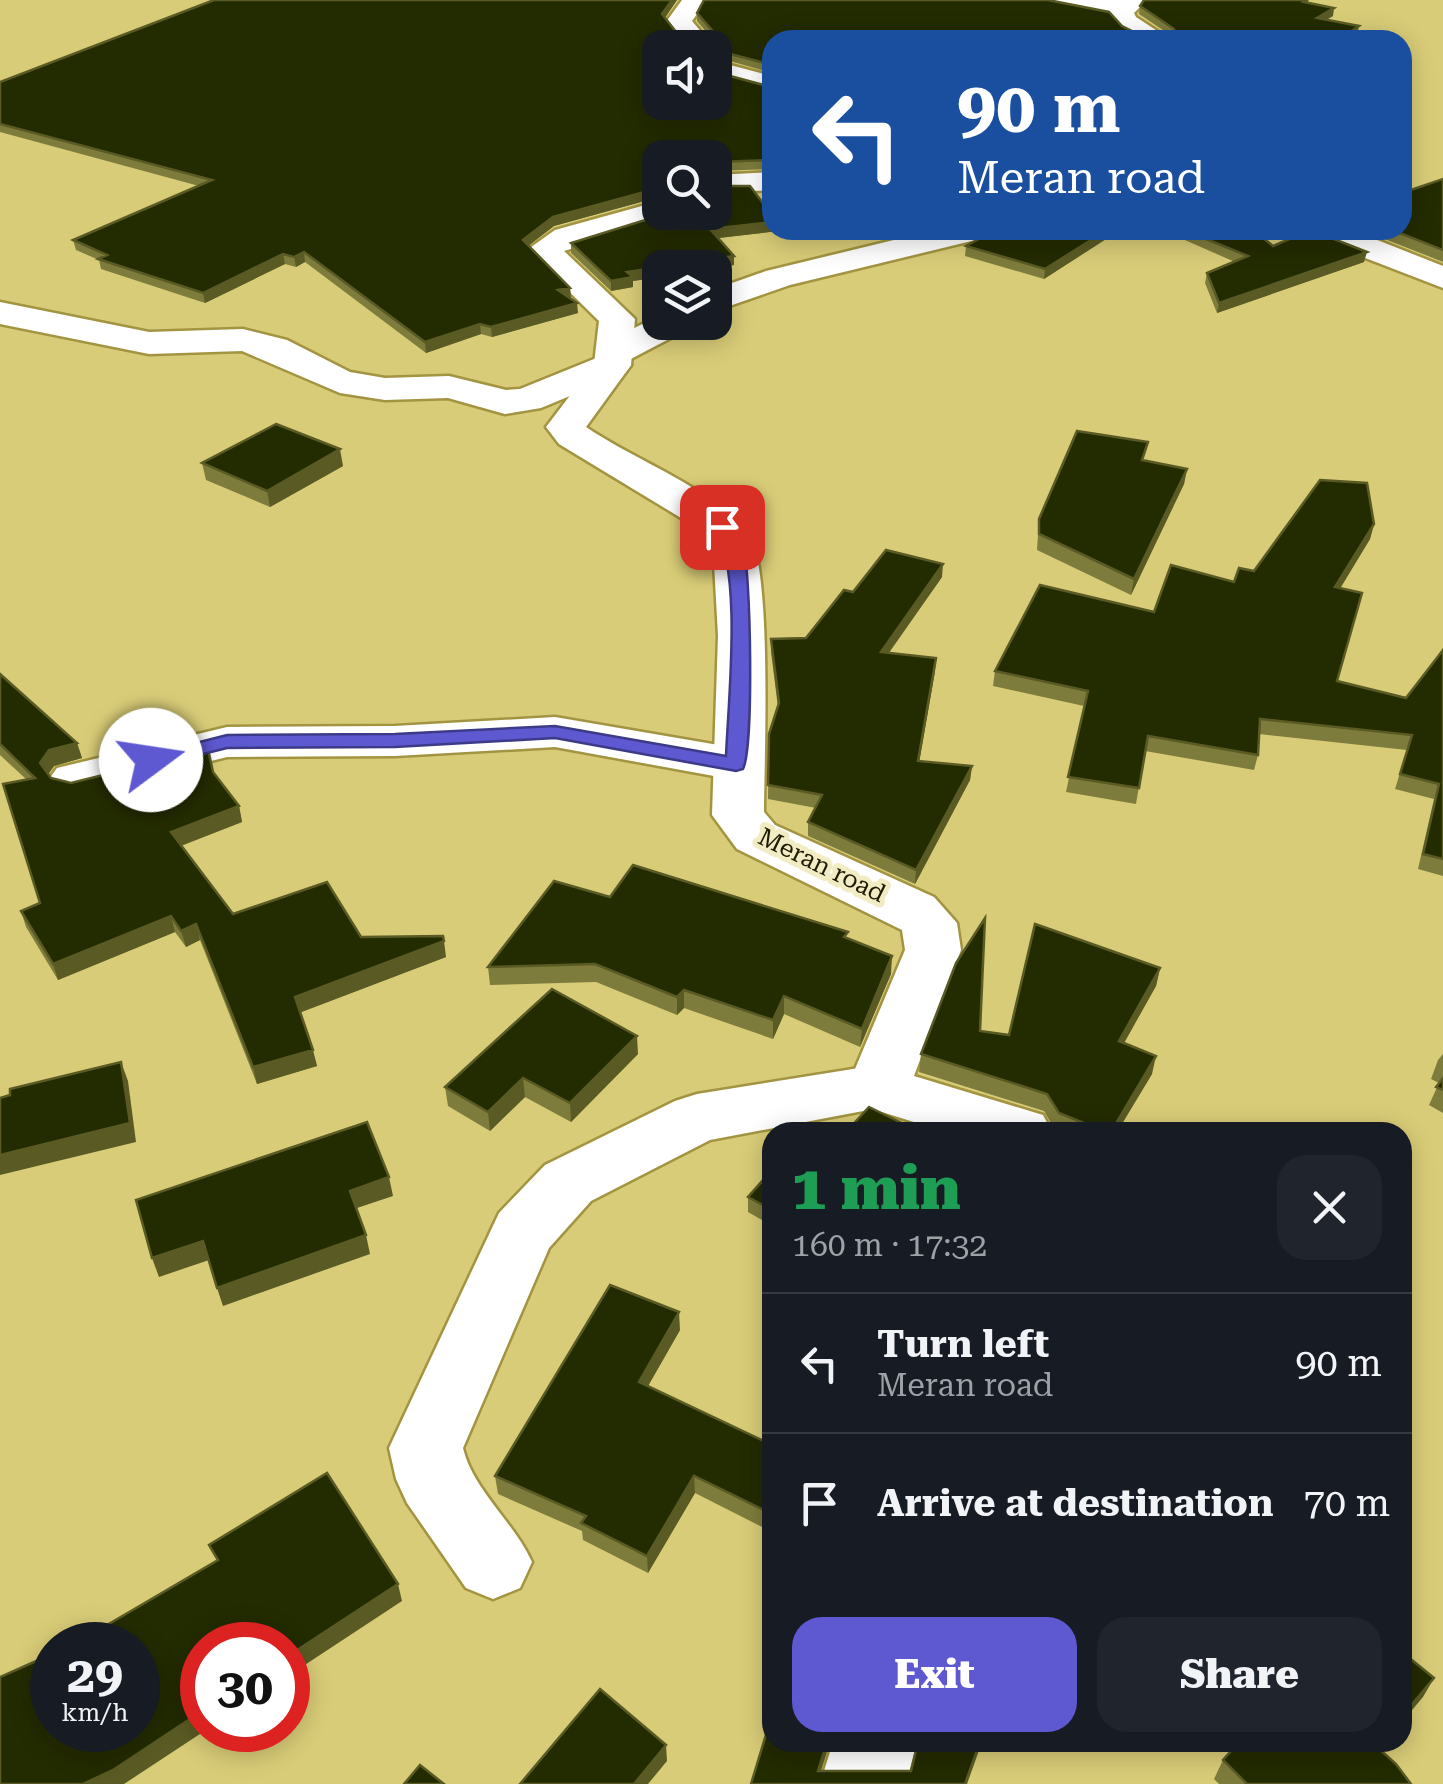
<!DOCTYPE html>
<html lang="en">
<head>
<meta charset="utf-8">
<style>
	body { margin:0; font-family:"Roboto Serif",serif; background:#20242c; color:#f1f3f6; height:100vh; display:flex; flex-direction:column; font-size:38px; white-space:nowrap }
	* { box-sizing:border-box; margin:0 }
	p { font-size:32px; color:#9ea1a6 }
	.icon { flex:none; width:55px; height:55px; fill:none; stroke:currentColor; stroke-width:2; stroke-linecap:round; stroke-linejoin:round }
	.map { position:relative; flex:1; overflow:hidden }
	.side { position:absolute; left:762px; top:1122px; width:650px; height:630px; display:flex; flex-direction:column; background:#171b24; border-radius:30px; box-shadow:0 5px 25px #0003 }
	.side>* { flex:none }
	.banner { position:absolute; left:762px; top:30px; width:650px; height:210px; border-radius:30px; box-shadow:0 5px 25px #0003; background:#1a4fa0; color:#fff; overflow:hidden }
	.buttons { position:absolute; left:642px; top:30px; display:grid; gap:20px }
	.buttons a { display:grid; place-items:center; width:90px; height:90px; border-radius:20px; background:#171b24; box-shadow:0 5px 25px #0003; font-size:50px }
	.speed { position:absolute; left:30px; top:1622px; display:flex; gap:20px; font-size:50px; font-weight:700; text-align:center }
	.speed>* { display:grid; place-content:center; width:130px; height:130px; border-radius:50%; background:#171b24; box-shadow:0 5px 25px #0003; line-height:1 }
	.speed small { font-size:25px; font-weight:400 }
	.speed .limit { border:15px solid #d22; background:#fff; color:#111 }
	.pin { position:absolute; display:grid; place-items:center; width:85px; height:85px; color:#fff; margin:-42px; border-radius:20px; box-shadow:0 5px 15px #0006 }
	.me { position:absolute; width:110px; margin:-55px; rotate:76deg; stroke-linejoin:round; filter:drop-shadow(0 0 8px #0008) }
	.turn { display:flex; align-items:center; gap:35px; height:210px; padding:0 30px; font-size:45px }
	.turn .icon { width:130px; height:130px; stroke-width:2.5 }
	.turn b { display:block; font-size:70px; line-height:85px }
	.round { display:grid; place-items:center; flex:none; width:105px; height:105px; border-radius:30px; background:#20242c }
	.headline { display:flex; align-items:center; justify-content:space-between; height:170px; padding:0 30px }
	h1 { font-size:60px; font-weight:800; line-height:75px; color:#1e9e55 }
	.action { display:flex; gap:20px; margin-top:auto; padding:20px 30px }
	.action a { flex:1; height:115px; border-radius:30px; background:#5e59d1; color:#fff; font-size:40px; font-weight:800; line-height:115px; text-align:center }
	.action a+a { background:#20242c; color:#f1f3f6 }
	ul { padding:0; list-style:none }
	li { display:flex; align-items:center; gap:30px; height:140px; padding:0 30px; border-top:2px solid #363941 }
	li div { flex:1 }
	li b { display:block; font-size:38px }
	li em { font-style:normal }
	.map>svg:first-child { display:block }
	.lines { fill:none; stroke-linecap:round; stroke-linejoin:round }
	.minor-casing { stroke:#a29441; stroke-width:5 }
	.tertiary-casing { stroke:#a29441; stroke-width:5 }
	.minor { fill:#fff; fill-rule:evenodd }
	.tertiary { fill:#fff; fill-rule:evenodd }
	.wall { fill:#7e7c3c }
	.shaded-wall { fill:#5a5b24 }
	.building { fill:#232b00; stroke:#5a5b24; stroke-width:2.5 }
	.route { fill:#5e59d1; stroke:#3d3a88; stroke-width:2.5 }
	.labels { text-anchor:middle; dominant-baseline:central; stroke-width:10; stroke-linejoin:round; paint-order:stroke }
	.street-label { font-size:25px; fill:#1f1a02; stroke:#f2ecc4 }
</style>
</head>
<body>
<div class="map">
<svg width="1443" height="1784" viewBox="0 0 1443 1784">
	<rect width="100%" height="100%" fill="#d9cc78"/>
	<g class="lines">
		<defs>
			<g id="minor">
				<path d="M1045,0h102l-13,13 2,4 35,23c-28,0 -44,2 -61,-23l-62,-12z"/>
				<path d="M935,230h57l-4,7 -198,48 -75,26v-22l51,-18z"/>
				<path d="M1307,230h45l91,36v22l-132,-51z"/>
				<path d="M0,302l149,30 94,-3 44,11 63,32 35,6 64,-2 57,14 14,-1 79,-32 -3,-4 5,-8 59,-30v7h31l-5,8 -59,31 4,4 -6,8 -84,35 -36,6 -57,-16 -63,2 -45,-7 -98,-42 -93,3 -149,-30z"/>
				<path d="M555,717l181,31 18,5 7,11 -7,11 -18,5 -181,-33 -160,9 -168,1 -152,38 -18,-5 -8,-11 8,-11 170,-41 168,-1z"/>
				<path d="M878,1065l22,7 9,16 -9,16 -190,36 -119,61 -42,47 -86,200c10,42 51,74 69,114l-12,26 -27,11 -27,-11 -59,-85 -11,-24 -7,-31 110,-235 46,-48 130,-64 22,-7z"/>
			</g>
			<g id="tertiary">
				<path d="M682,0h25l-15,21 23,27h-28l-21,-26z"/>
				<path d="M715,61l57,15v16l-57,-15z"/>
				<path d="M772,172v18l-57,3v-18z"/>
				<path d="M660,201v11h15l-4,6 -107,33 71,68 -4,46 -45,62c52,35 118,57 161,104 26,28 17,233 17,281l11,13 159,72 23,26 4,27 -47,126 129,39 9,17h-106l-90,-28 -9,-16 58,-138 -3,-20 -165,-81 -25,-34 6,-179 -5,-91 -22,-21 -132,-80 -13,-17 48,-63 5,-43 -72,-71 28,-20z"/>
				<path d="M833,1742h84l-11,42h-86z"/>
			</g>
		</defs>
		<use href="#minor" class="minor-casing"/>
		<use href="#tertiary" class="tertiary-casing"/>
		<use href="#minor" class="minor"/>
		<use href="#tertiary" class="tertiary"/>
	</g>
	<g class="wall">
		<path d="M214,0h463l-12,18 19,24h31l-18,-21v-8l425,13 14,7 33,1 -30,-20 1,-8 169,-3 24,13 -7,4 33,6 -2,8 -9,6h-576v33l-56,-16 -1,-9 -55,54 112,-16v83l-57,2v-13h-55v42l-1,-3 -105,29 -26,20 42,42 1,10 7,15 -86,24 -11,-3 -55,19 -121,-91 -9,5 -11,-3 -80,39 -104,-34 -2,-9 -23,-10 -3,-10 126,-54 -199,-54v-50z"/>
		<path d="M1443,179v83l-81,-32h40z"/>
		<path d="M1120,230l-76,49 -79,-23 1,-10 17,-9 1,-4z"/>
		<path d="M1162,230h91l20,16 91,16 -147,51 -12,-30 2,-10 28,-11z"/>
		<path d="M778,231l-60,7 16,27 -19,3h-55v9l-27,4v6l-22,4 -40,-38v-10z"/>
		<path d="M1144,460l43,9 -3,15 -53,111 -94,-45 2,-31z"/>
		<path d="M202,463l141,3 -73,41 -64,-27z"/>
		<path d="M1374,524l-4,15 -30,49 -3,93 69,17 37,-48v226l-25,-7 16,-70 -39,-10 12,-39 -148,-16 -1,21 -4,15 -109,-19 -9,53 -70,-12 18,-86 -91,-20 2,-15 159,-59 80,-30 20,-11z"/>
		<path d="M942,577l-53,76 46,18 -16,90 53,5 -2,14 -55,104 -107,-48v-14l8,-14 -48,-9 1,-65 9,-26 -7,-56v-13l35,-1 47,-46z"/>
		<path d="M0,674l77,69 5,15 -28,8 -6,8 3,4 20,5 143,-10 25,33 3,16 -61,24 52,68 128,23 85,20 -145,55 16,54 -60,18 -57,-144 -14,7 -11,-15 -117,48 -32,-53 -5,-16 19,-8 -14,-124 -26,-24z"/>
		<path d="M610,897l237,42 44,35 -31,73 -76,-33 -11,25 -89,-31 -7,7 -81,-33 -106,3 -2,-18z"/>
		<path d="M1160,968l-4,18 -32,57 28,31 -35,58h-57l-5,-2 -11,-19 -125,-39 2,-18 59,-23 29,4z"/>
		<path d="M638,1054l-67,68 -46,-25 -35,34 -42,-25 -3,-19z"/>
		<path d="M1443,1054v59l-14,-8 10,-22 -8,-4 7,-19z"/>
		<path d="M772,1170v56l-24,-14v-15z"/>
		<path d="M680,1330l-32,56 124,59v87l-77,-39 -47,80 -65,-33 -1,-9 -84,-37 -3,-18z"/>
		<path d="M1239,1742h147l-6,8 31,34h-192l-5,-5 9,-19z"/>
	</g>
	<g class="shaded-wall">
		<path d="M672,0h5l-15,22v-8z"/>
		<path d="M1334,8l-1,8 -18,10 2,-8z"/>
		<path d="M1359,26l-2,8 -9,6h-10z"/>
		<path d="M659,188v9l-105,29 -31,24v-10l30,-23z"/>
		<path d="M772,222v8h6v1l-68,8v-10z"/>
		<path d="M1107,230h13l-76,49 1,-10z"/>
		<path d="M304,252l1,10 -9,5 -2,-10z"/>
		<path d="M1367,252l-3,10 -147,51 2,-10z"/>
		<path d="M283,254l2,10 -80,39 -2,-10z"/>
		<path d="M734,256v9l-19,3h-55v9l-27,4v6l-22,4v-10l16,-9z"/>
		<path d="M570,288l1,10 -13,-8z"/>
		<path d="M577,303l1,10 -86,24 -1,-10z"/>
		<path d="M480,324l1,10 -55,19 -1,-11z"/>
		<path d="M340,449l3,17 -73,41 -3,-16z"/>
		<path d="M1187,469l-3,15 -53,111 3,-16z"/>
		<path d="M1374,524l-4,15 -38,63 3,-15z"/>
		<path d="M943,564l-1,13 -62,88 1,-13z"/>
		<path d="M936,658l-1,13 -18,104 1,-14z"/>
		<path d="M77,743l5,15 -28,8 -9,13 -5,-16 9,-13z"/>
		<path d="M972,766l-2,14 -55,104 1,-14z"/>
		<path d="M239,806l3,16 -67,26 -4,-16z"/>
		<path d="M171,916l4,16 -117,48 -5,-16z"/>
		<path d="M196,924l4,16 -14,7 -5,-16z"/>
		<path d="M444,941l2,16 -147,56 -4,-16z"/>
		<path d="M892,956l-1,18 -31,73 2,-18z"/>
		<path d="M1160,968l-4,18 -41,73 4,-18z"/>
		<path d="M684,990v18l-7,7v-18z"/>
		<path d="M784,996v18l-11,25v-19z"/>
		<path d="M637,1036l1,18 -67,68 -1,-19z"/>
		<path d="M313,1050l4,16 -60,18 -4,-17z"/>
		<path d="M1156,1056l-4,18 -35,58h-6z"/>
		<path d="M121,1062l7,19 8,61 -136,33v-20z"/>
		<path d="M523,1078l2,19 -35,34 -2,-19z"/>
		<path d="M389,1177l4,19 -39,13 -4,-18z"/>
		<path d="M366,1235l4,19 -147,52 -6,-18z"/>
		<path d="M203,1241l6,19 -50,17 -7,-19z"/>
		<path d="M679,1312l1,18 -40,70 -1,-18z"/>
		<path d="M694,1476l1,17 -47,80 -1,-17z"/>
		<path d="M398,1584l4,17 -114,75v-20z"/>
		<path d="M1434,1678l-11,19 -21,25v-6z"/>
		<path d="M202,1711v19h4l-82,54h-41z"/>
		<path d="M827,1742h3l-13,42 1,-13z"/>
		<path d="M980,1742h2l-15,42h-2z"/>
		<path d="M666,1745l1,16 -19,23h-14z"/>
	</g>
	<g class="building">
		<path d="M214,0h458l-10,14 22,28h34v-5l-21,-24 7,-13h344l61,12 13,14 14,7 39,1 -1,-5 -34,-23 4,-6h164l-4,2 30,6 -17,10 42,8 -20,14h-567v25l-57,-15v-2h-55v54h55v-30l56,15 1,-1v74l-57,2v-4h-55v33l-1,-3 -106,29 -30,23 47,48 -12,2 19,13 -86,24 -11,-3 -55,18 -121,-90 -10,5 -11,-3 -80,39 -105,-34 9,-4 -34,-15 139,-60 -212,-56v-42z"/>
		<path d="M1443,179v71l-51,-20h10v-37z"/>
		<path d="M715,186h35l22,29v7l-62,7 24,27 -107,16 6,5 -22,4 -40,-38 100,-31h44z"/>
		<path d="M990,230h117l-62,39 -79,-23 22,-12 -4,-1z"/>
		<path d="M1184,230h69l20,16 38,-16 56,22 -148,51 -12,-30 41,-17z"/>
		<path d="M276,424l64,25 -73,42 -65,-28z"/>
		<path d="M1077,431l71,11 -6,18 45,9 -53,110 -95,-45v-15z"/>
		<path d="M1320,480l47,3 7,41 -39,63 27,6 -25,88 69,17 37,-48v209l-20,-5 16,-70 -39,-10 12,-39 -152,-16 -2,36 -110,-19 -9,52 -71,-11 20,-86 -93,-20 45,-86 114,27 17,-47 63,17 5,-14 15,3z"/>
		<path d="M886,550l57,14 -62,88 55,6 -18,103 54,5 -56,104 -108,-48 14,-27 -54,-10 1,-51 10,-31 -8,-64 35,-1 38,-48 9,2z"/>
		<path d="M0,674l77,69 -28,7 -9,13 11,15 20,5 137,-34 5,23 26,34 -68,26 62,82 94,-32 34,55 82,-1 1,5 -149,56 18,53 -60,17 -57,-143 -15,7 -10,-15 -118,48 -32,-53 19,-8 -37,-119 32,-6 -35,-34z"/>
		<path d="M633,865l215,67 -4,5 48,19 -30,73 -78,-33 -11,24 -89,-30 -7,7 -82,-33 -107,3 66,-86 56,16z"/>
		<path d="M985,918l-5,113 29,4 26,-111 125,44 -41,73 37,15 -45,76h-5l-47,-19 -12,-19 -126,-40 35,-91z"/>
		<path d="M552,989l85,47 -67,67 -47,-25 -35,34 -43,-25z"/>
		<path d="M121,1062l9,61 -130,32v-57l10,-3v-6z"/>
		<path d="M1443,1078v12l-7,-3z"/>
		<path d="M869,1107l51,25h-74z"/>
		<path d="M367,1122l22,55 -39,14 16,44 -149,53 -14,-47 -51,17 -16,-58z"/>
		<path d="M772,1170v40l-24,-13z"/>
		<path d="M610,1285l69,27 -40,70 133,63v69l-78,-38 -47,80 -66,-33 5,-7 -91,-40z"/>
		<path d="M327,1473l71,111 -110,72v-11h-86v66l-89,59 -30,14h-83v-107l52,-23v76h86v-85h-65l145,-85 -9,-15z"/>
		<path d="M1402,1652l32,26 -32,38z"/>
		<path d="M600,1689l66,56 -32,39h-114z"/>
		<path d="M772,1715v27h55l-9,29h93l7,-29h62l-15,42h-214z"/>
		<path d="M1239,1742h142l-4,5 19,17 15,20h-164l-24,-24z"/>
		<path d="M420,1765l24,19h-40z"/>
	</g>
	<path class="route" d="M722,522c9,3 18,12 21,22 8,28 11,202 0,225l-7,2 -181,-33 -160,9 -168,1 -76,19 -10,-7 3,-4 83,-21 168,-1 160,-8 171,30c2,-53 17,-188 -12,-229z"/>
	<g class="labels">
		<g class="street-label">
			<text transform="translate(822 865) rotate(26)">Meran road</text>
		</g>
	</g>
</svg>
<div class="buttons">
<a><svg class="icon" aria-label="sound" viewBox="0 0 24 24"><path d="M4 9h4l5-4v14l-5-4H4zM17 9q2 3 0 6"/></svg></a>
<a><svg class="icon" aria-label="search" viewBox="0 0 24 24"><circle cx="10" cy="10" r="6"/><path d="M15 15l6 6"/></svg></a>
<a><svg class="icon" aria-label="layers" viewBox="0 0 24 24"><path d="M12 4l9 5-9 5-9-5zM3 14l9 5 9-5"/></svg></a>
</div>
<div class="speed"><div>29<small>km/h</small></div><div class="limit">30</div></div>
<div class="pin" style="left:722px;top:527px;background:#d93025"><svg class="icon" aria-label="arrive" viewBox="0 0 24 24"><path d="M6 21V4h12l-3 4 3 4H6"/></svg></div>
<svg class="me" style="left:151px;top:760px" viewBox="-20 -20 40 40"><circle r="19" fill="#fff"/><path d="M0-13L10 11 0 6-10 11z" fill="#5e59d1"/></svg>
<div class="banner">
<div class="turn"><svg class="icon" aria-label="left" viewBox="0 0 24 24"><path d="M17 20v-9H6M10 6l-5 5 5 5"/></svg><div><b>90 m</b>Meran road</div></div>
</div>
<section class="side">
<div class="headline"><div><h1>1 min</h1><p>160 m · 17:32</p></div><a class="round"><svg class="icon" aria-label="close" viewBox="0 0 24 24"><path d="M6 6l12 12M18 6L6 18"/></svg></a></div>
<ul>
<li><svg class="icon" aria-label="left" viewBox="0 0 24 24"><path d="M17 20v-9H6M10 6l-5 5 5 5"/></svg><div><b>Turn left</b><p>Meran road</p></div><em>90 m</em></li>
<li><svg class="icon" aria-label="arrive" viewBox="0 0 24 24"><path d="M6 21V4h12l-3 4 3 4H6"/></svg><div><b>Arrive at destination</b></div><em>70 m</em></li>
</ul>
<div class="action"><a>Exit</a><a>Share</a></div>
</section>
</div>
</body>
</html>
